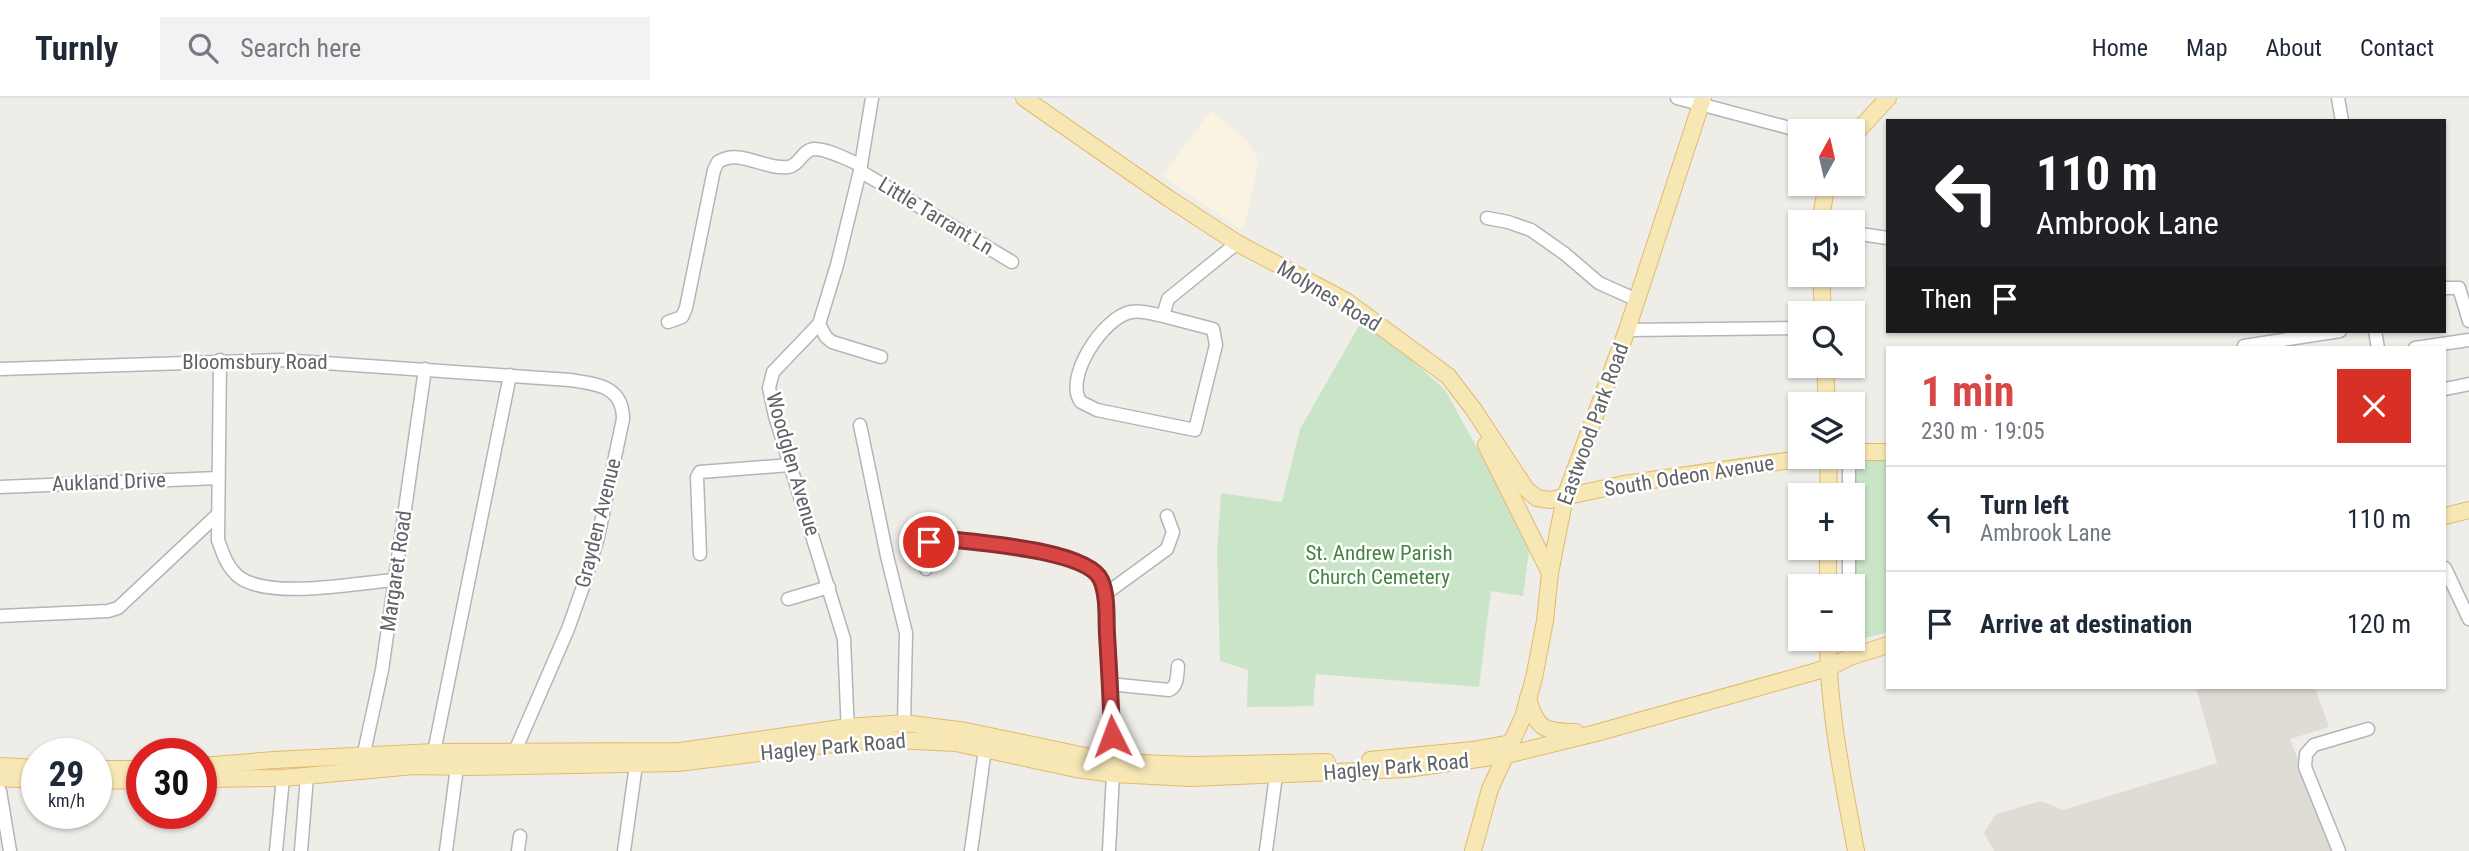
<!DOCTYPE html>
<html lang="en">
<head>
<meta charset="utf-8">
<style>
	body { margin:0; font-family:"Roboto Condensed",sans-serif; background:#f2f2f3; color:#1f2937; height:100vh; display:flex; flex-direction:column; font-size:26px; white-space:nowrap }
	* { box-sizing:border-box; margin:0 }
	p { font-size:23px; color:#747a83 }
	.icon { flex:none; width:38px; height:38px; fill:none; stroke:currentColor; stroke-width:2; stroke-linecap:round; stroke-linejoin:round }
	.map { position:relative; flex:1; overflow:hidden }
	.drawer { position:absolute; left:1886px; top:248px; width:560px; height:343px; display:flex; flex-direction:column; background:#fff; border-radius:0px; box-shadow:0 2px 5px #0004 }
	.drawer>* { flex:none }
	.hud { position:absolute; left:1886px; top:21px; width:560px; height:214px; border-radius:0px; box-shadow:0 2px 5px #0004; background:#202124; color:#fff; overflow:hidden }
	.needle { width:46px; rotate:8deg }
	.fabs { position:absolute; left:1788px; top:21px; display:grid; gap:14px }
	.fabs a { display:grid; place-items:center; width:77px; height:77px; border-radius:0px; background:#fff; box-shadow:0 2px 5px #0004; font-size:35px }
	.speed { position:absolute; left:21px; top:640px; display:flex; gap:14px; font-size:35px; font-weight:700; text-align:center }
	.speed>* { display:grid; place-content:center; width:91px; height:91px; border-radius:50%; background:#fff; box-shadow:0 2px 5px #0004; line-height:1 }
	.speed small { font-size:18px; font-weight:400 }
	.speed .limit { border:10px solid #d22; background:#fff; color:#111 }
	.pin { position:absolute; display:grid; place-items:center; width:60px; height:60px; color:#fff; margin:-30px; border:4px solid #fff; border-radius:50%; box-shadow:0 2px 7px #0007 }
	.me { position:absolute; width:77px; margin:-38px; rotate:357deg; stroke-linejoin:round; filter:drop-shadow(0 0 5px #0008) }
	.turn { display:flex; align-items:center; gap:24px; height:147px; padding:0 35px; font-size:32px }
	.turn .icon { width:91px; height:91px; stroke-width:2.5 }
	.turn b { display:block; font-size:49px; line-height:60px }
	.then { display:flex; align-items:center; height:66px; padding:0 35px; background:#0003; gap:14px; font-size:26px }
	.round { display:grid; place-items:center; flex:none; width:74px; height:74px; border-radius:0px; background:#f2f2f3 }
	.summary { display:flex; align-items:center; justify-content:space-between; height:119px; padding:0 35px }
	h1 { font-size:42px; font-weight:700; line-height:52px; color:#d84646 }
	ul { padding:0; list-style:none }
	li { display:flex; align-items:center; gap:21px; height:105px; padding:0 35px; border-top:2px solid #e0e1e3 }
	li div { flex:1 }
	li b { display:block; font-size:26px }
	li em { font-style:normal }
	header { display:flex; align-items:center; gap:42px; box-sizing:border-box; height:98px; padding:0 35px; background:#fff; border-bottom:2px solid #e0e1e3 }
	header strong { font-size:33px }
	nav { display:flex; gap:38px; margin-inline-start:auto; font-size:24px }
	.search { width:490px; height:63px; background:#f2f2f3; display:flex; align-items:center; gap:18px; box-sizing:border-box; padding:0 24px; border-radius:0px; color:#747a83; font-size:26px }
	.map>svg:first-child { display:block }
	.commercial { fill:#fbf3e1 }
	.education { fill:#dfdcd6 }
	.green { fill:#c9e4c7 }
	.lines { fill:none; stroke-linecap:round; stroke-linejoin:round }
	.minor-casing { stroke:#b3b5b8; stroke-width:15 }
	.major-casing { stroke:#e3b96d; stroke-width:18 }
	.minor { stroke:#fff; stroke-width:12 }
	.major { stroke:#f7e7b5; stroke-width:16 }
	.route-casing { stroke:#8c2e2e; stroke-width:18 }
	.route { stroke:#d84646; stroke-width:12 }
	.labels { text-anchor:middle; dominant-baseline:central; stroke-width:5; stroke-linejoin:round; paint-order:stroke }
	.street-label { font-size:21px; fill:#5f6366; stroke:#fff }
	.park-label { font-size:21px; fill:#428440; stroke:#fff }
</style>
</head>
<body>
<header>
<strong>Turnly</strong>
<div class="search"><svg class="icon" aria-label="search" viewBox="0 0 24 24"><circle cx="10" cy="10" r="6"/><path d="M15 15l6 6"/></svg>Search here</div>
<nav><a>Home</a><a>Map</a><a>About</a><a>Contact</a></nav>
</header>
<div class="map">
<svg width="2469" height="753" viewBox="0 0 2469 753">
	<rect width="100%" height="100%" fill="#efede8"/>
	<path class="commercial" d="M1211,13l35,28 13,22 -16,70 -81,-55z"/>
	<path class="education" d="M2196,590h119l14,39 -39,12 43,112h-339l-10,-18 12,-19 45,-13 22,9 154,-47z"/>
	<g class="green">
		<path d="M1364,219l81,73 85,154 -7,52 -32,-5 -12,96 -163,-13 -3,32 -66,1 1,-37 -28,-9 -3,-108 4,-60 61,9 18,-73z"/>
		<path d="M1853,361l35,1v172l-31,8 -4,-63z"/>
	</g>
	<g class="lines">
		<defs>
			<g id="minor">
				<path d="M1677,0l124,33"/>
				<path d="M2338,0l4,23"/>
				<path d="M860,73l152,91"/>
				<path d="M1487,120l21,4 23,8 34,24 34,29 38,17"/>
				<path d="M1853,135l35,5"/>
				<path d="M2445,190h14l10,33"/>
				<path d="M1163,218c-10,-2 -21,-6 -32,-4 -28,5 -68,67 -50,90l16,8 98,20 21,-85 -3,-16 -50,-13 5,-17 69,-56"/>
				<path d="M668,224l14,-5 4,-9 28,-138 4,-8c22,-14 46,8 70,5 11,-1 14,-17 26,-18 15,0 33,11 47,16"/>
				<path d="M819,226l7,13 6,5 49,15"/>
				<path d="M1627,232l174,-2"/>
				<path d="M2375,233l3,17"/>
				<path d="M2244,248l96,-15"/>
				<path d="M2415,250l54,-8"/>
				<path d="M220,262l-2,180c5,14 9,27 21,37 31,23 117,6 155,3"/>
				<path d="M0,271l281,-9 289,20c27,4 53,6 53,39l-25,118 -14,47 -16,45 -53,122"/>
				<path d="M2445,291l24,-5"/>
				<path d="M860,327l27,131 19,77 -2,90"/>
				<path d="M1849,359v38"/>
				<path d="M0,389l218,-9"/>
				<path d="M1849,450v38"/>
				<path d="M700,456l-3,-77 3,-5 90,-7"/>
				<path d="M2445,470l24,51"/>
				<path d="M926,471l1,-22 5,-7 6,-2c36,4 136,9 160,37 11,14 14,159 16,187"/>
				<path d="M1104,497l63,-46 6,-17 -6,-16"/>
				<path d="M788,501l41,-12"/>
				<path d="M0,518l108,-5 10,-3 99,-93"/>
				<path d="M1850,541v18"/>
				<path d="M1109,586l60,6c9,-4 8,-15 9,-24"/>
				<path d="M848,636l-4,-95 -69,-223 -6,-28 4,-16 46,-48 18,-59 23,-94 12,-73"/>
				<path d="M434,654l76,-377"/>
				<path d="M362,664l20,-92 43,-301"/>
				<path d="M0,693l10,60"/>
				<path d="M276,753l7,-73"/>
				<path d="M301,753l6,-75"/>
				<path d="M446,753l11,-84"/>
				<path d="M518,753l2,-15"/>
				<path d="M624,753l12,-86"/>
				<path d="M971,753l14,-102"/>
				<path d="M1109,753l4,-77"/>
				<path d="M1266,753l10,-76"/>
				<path d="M2339,753l-34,-84 1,-13 8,-9 54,-16"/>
			</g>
			<g id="major">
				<path d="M1024,0l144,100 69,45 109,58 102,75 26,34 52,79 11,9 13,2 74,-16 189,-27"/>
				<path d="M1853,38l35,-38"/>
				<path d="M1820,124l7,-38"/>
				<path d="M1821,177l2,38"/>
				<path d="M1825,268l2,38"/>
				<path d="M1486,347l64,128"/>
				<path d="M1853,354h35"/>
				<path d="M1828,397l1,-38"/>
				<path d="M2445,418l24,-6"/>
				<path d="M1828,488v-38"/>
				<path d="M1828,541c0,72 15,141 28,212"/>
				<path d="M1528,600c8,31 17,34 48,34"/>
				<path d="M1370,662l103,-10 38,-7"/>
				<path d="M0,668l37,2"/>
				<path d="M201,668l73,-6 160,-8 246,-1 168,-24 56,-4 62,8 148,31 78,3 135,-3"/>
				<path d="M96,671h46"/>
				<path d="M0,680l37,2"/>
				<path d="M201,681l82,-1 131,-12 53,1 211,-4 196,-24 82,4 120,26 37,5 78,4 215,-9 101,-14 89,-22 232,-65 22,-11 38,-12"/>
				<path d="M96,683l46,-1"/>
				<path d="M1473,753l17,-62 33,-72 11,-39 11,-57 5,-48 15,-76 62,-167 76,-232"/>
			</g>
		</defs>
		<use href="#minor" class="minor-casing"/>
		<use href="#major" class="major-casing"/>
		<use href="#minor" class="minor"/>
		<use href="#major" class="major"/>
	</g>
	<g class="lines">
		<defs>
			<path id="route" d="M929,444l9,-4c31,4 150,11 163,42 7,16 5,37 6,54 2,34 4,68 5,102"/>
		</defs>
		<use href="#route" class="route-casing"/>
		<use href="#route" class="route"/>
	</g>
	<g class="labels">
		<g class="street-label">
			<text transform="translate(936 118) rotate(31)">Little Tarrant Ln</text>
			<text transform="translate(1329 198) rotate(31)">Molynes Road</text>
			<text x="255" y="264">Bloomsbury Road</text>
			<text transform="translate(1593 326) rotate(-70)">Eastwood Park Road</text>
			<text transform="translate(793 366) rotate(74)">Woodglen Avenue</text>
			<text transform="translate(1689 378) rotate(-9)">South Odeon Avenue</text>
			<text transform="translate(109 384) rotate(-2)">Aukland Drive</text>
			<text transform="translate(598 425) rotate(-76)">Grayden Avenue</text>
			<text transform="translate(396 473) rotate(-82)">Margaret Road</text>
			<text transform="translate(833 649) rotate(-5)">Hagley Park Road</text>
			<text transform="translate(1396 669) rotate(-5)">Hagley Park Road</text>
		</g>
		<g class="park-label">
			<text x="1379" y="455">St. Andrew Parish<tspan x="1379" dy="24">Church Cemetery</tspan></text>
		</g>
	</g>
</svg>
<div class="fabs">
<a><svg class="needle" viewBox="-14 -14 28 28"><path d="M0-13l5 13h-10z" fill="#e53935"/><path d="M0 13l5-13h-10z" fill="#747a83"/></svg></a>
<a><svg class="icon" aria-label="sound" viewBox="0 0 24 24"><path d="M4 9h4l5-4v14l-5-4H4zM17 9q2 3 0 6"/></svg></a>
<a><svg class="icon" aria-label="search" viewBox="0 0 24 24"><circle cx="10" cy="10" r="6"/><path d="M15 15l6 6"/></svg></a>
<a><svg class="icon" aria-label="layers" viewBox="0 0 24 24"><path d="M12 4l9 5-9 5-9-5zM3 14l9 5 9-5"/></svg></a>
<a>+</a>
<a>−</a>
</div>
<div class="speed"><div>29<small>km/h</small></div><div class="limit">30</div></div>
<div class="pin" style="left:929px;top:444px;background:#d93025"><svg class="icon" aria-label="arrive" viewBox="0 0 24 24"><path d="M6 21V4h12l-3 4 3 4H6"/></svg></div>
<svg class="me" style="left:1112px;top:638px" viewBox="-20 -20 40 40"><path d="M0-17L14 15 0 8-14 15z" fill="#d84646" stroke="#fff" stroke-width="4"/></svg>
<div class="hud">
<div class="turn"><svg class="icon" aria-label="left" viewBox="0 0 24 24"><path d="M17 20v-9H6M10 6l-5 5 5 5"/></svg><div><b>110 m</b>Ambrook Lane</div></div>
<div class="then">Then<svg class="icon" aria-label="arrive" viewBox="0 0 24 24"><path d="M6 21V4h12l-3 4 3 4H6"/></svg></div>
</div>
<section class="drawer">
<div class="summary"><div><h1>1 min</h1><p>230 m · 19:05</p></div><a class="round" style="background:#d93025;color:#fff"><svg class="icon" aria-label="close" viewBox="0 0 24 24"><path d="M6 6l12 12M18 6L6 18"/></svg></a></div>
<ul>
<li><svg class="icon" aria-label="left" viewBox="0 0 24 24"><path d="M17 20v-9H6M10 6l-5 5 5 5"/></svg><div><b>Turn left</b><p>Ambrook Lane</p></div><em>110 m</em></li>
<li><svg class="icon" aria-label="arrive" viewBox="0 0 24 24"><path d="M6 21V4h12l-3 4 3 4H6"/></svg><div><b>Arrive at destination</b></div><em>120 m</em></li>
</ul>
</section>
</div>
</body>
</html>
